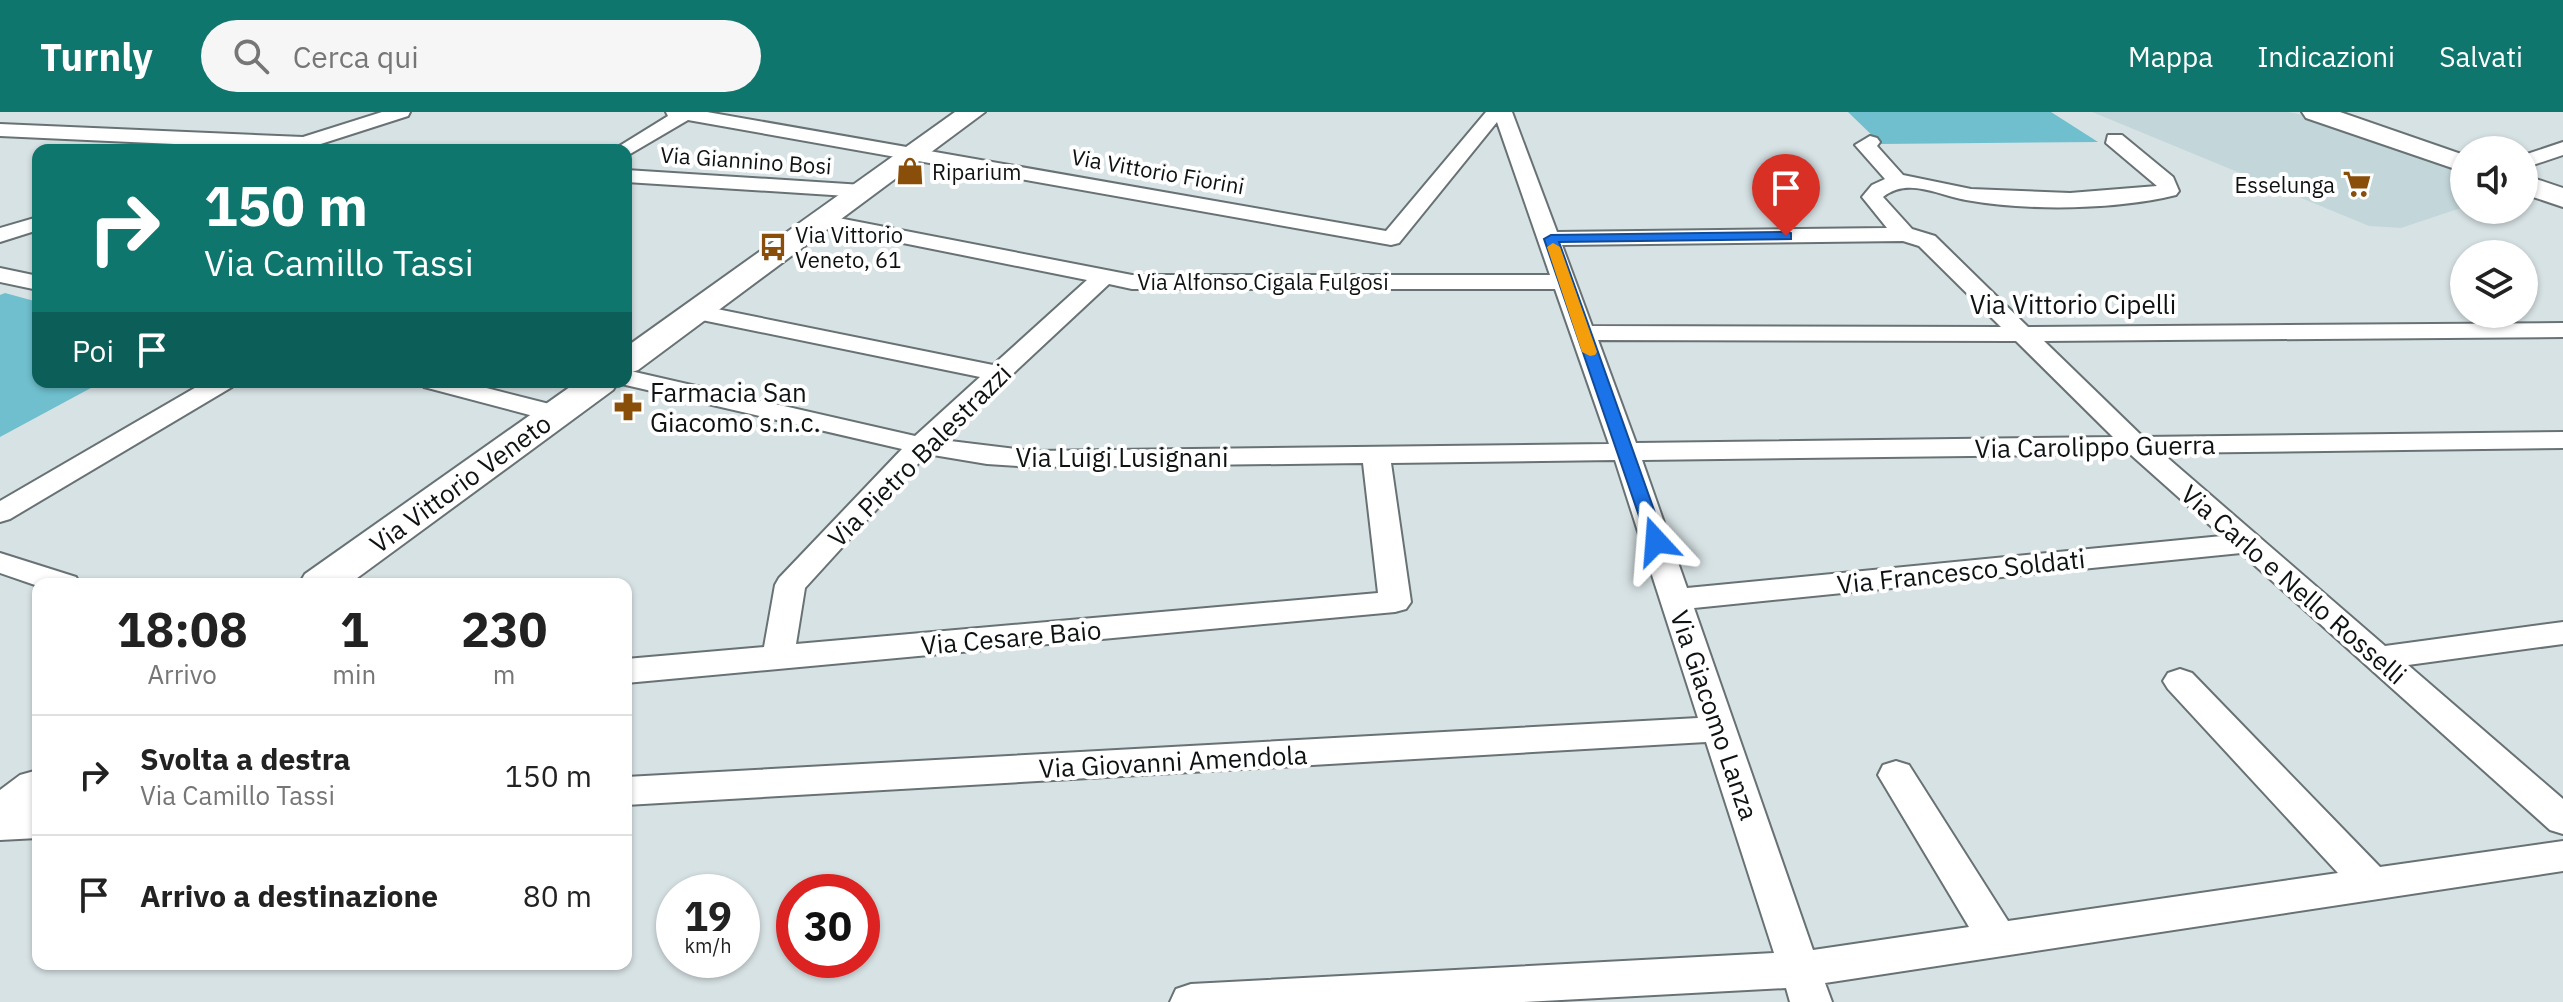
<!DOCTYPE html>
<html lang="it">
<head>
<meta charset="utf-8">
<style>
	body { margin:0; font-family:"IBM Plex Sans",sans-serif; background:#f6f6f6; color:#222; height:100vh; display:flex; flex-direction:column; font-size:30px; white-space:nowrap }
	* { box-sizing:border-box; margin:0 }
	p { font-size:26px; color:#767676 }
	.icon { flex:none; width:44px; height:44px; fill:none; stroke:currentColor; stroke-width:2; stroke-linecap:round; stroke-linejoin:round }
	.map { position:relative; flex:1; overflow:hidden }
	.sheet { position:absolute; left:32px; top:466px; width:600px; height:392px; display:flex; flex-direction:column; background:#fff; border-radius:16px; box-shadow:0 2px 6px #0004 }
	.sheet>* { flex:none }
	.top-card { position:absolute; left:32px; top:32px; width:600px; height:244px; border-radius:16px; box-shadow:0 2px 6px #0004; background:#0f766e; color:#fff; overflow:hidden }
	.controls { position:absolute; left:2450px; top:24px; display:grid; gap:16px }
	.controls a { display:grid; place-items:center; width:88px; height:88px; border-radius:50%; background:#fff; box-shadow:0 2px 6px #0004; font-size:40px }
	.speed { position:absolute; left:656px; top:762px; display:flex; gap:16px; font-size:40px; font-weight:700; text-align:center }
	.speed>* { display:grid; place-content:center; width:104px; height:104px; border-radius:50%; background:#fff; box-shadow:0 2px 6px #0004; line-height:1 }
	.speed small { font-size:20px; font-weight:400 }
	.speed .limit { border:12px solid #d22; background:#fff; color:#111 }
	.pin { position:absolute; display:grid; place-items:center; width:68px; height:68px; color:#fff; margin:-82px -34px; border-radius:50% 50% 50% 0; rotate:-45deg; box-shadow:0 0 8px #0007 }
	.pin .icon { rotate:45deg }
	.me { position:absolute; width:88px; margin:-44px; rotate:341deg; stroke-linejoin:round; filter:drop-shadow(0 0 6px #0008) }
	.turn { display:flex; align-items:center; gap:28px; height:168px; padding:0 40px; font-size:36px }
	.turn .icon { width:104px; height:104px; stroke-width:2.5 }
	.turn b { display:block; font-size:56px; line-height:68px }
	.then { display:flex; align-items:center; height:76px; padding:0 40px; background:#0003; gap:16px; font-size:30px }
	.eta { display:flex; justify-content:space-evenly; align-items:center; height:136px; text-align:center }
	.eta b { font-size:48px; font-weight:700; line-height:56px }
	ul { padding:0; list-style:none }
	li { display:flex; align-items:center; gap:24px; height:120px; padding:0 40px; border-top:2px solid #e0e0e0 }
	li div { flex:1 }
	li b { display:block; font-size:30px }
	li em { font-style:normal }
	header { display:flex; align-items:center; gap:48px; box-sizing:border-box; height:112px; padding:0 40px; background:#0f766e; color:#fff }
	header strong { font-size:38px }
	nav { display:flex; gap:44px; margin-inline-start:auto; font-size:28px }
	.search { width:560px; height:72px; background:#f6f6f6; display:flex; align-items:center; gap:20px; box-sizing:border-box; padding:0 28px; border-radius:44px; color:#767676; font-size:30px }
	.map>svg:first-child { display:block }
	.built { fill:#c3d7db }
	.green { fill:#6fbfce }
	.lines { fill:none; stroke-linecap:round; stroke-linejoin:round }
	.street-casing { stroke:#687274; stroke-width:4 }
	.secondary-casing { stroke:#687274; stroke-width:4 }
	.street { fill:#fff; fill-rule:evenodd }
	.secondary { fill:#fff; fill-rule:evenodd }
	.route { fill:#1a73e8; stroke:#114b97; stroke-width:2 }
	.slow { fill:#f59e0b }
	.labels { text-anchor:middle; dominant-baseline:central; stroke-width:8; stroke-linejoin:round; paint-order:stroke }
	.far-street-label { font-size:22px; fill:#0e1213; stroke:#fff }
	.far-poi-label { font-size:22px; fill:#0e1213; stroke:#fff; text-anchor:start }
	.street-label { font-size:26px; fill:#0e1213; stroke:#fff }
	.poi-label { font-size:26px; fill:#0e1213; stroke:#fff; text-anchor:start }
</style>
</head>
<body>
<header>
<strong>Turnly</strong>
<div class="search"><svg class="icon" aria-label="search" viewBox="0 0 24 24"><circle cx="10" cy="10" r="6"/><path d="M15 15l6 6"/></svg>Cerca qui</div>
<nav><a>Mappa</a><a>Indicazioni</a><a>Salvati</a></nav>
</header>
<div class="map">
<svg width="2563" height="890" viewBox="0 0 2563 890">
	<rect width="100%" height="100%" fill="#d7e2e4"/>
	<path class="built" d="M2092,0h196l21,4 155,53v38l-63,21 -32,-2z"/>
	<g class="green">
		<path d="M1848,0h203l47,30 -217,2z"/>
		<path d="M5,181l33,9v80h64l-102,55v-142z"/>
	</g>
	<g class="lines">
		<defs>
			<g id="street">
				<path d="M382,0h28l-2,4 -106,34 -302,-14v-12l303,13z"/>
				<path d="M666,0h41l679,119 100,-119h26l45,120 330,-4 -25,-31 10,-12 13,-6 -30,-34 15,-9 7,2 3,4 -3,4 26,29 68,14 99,4 87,-7 -51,-43 2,-8h14l51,42 6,14 -3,4c-60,15 -149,16 -210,5 -28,-5 -58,-23 -83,-3l29,32 23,7 93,91 535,-4v14l-519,4 99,96 420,-5v16l-401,5 223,193 178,-24v22l-155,21 155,134v35l-13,-4 -309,-277 -547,55 119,342 156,-23 -91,-152 5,-10 13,-4 13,4 99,156 330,-48 -170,-184 -5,-8 5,-8 12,-4 12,4 188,194 183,-26v30l-738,112 7,19h-42l-4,-14 -262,14h-354l6,-13 15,-5 583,-31 -68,-211 -1080,63v-28l1072,-59 -83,-258 -224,3 20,139 -5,7 -11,3 -769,71v-24l138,-12 11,-62 4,-7 123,-129 -285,-66 9,-1v-12l289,66 65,-59 -283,-58 -8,-2 -4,-5 4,-5 8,-2 296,60 94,-85 -264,-53 -11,-6 3,-5 8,-1 309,60h418l-53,-153 -98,121 -8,2 -703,-125 -58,34 -4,1v-5h-13l55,-34zM1903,129l16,5 82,81 -409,-1 -30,-81zM1109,172l23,5h423l54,155 -576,7 -91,-11zM1598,228l418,1 97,96 -477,6zM927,342l60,10 46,3 330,-4 15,130 -582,51 9,-56zM2130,342l92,82 -535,52 -45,-128z"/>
				<path d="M2563,30v13l-39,13v-13z"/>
				<path d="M626,58l237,15 10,6 -10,6 -237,-15z"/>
				<path d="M38,105v13l-38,12v-14z"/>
				<path d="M0,156l38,8v14l-38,-8z"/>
				<path d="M205,270h31l-4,5 -222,132 -10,3v-21z"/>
				<path d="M420,270h43l102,26 4,6 -4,6 -9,2 -132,-35z"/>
				<path d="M0,441l76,24 4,7 -42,2 -38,-13z"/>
				<path d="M38,696v30l-38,2v-30z"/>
			</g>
			<g id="secondary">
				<path d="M955,0h30l-347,258 -12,4v-27z"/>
				<path d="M2302,0h38l124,43v17l-158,-54z"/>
				<path d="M2524,63l39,13v19l-39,-13z"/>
				<path d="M577,270h41l-5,8 -264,194h-50l6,-10z"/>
				<path d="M38,658v46l-20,15 -18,6v-47l20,-15z"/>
			</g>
		</defs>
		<use href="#street" class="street-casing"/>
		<use href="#secondary" class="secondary-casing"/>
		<use href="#street" class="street"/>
		<use href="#secondary" class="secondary"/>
	</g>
	<path class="route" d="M1786,120l5,1v6l-232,3 106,299 -9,5 -7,-1 -105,-306 7,-4z"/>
	<path class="slow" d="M1553,131l7,4 37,105 -2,3 -5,1 -8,-4 -35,-105z"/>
	<defs>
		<symbol id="shop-bare" viewBox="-9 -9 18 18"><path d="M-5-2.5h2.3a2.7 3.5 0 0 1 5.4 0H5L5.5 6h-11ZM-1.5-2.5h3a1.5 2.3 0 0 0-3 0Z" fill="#8a4e0b" stroke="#fff" stroke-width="2.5" paint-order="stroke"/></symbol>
		<symbol id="supermarket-bare" viewBox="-9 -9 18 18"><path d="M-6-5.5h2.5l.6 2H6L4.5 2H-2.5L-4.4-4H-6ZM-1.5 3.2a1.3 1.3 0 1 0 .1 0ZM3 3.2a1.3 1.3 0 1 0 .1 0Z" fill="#8a4e0b" stroke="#fff" stroke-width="2.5" paint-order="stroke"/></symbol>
		<symbol id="bus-bare" viewBox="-9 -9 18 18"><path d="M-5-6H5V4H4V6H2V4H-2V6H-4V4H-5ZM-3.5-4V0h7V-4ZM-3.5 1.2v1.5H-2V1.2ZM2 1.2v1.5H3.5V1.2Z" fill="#8a4e0b" stroke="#fff" stroke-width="2.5" paint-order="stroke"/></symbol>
		<symbol id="pharmacy-bare" viewBox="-9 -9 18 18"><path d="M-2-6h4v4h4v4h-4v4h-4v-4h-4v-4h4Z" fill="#8a4e0b" stroke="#fff" stroke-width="2.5" paint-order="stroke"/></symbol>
	</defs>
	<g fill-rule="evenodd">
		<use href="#shop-bare" x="890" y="39" width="40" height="40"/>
		<use href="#supermarket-bare" x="2337" y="52" width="40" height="40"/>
		<use href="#bus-bare" x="753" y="115" width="40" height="40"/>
		<use href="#pharmacy-bare" x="608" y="275" width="40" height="40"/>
	</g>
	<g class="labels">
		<g class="far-street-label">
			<text transform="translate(746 48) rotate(4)">Via Giannino Bosi</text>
			<text transform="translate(1158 59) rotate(10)">Via Vittorio Fiorini</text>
			<text x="1263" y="169">Via Alfonso Cigala Fulgosi</text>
		</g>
		<g class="far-poi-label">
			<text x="932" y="59">Riparium</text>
			<text x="2335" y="72" text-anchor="end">Esselunga</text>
			<text x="795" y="122">Via Vittorio<tspan x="795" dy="25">Veneto, 61</tspan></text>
		</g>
		<g class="street-label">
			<text x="2073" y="192">Via Vittorio Cipelli</text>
			<text transform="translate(2095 334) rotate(-1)">Via Carolippo Guerra</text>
			<text transform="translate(919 343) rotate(-45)">Via Pietro Balestrazzi</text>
			<text x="1122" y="345">Via Luigi Lusignani</text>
			<text transform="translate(460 371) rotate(-36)">Via Vittorio Veneto</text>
			<text transform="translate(1961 459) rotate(-6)">Via Francesco Soldati</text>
			<text transform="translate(2294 472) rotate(41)">Via Carlo e Nello Rosselli</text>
			<text transform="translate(1011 525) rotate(-5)">Via Cesare Baio</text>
			<text transform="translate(1715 603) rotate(71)">Via Giacomo Lanza</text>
			<text transform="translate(1173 649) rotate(-3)">Via Giovanni Amendola</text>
		</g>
		<g class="poi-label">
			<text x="650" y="280">Farmacia San<tspan x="650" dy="30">Giacomo s.n.c.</tspan></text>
		</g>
	</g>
</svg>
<div class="controls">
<a><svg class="icon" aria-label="sound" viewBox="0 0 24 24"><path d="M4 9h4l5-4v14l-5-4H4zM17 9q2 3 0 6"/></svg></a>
<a><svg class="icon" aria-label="layers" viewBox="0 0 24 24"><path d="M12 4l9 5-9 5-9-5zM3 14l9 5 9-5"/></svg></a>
</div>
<div class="speed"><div>19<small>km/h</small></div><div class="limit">30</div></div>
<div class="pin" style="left:1786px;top:124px;background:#d93025"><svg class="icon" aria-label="arrive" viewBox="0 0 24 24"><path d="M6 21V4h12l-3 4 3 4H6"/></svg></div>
<svg class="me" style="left:1656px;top:429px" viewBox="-20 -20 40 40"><path d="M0-17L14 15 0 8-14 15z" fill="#1a73e8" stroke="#fff" stroke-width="4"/></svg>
<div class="top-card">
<div class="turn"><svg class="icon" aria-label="right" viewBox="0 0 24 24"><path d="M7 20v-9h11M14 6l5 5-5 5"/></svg><div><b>150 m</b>Via Camillo Tassi</div></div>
<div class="then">Poi<svg class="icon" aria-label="arrive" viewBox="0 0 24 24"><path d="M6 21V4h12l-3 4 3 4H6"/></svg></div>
</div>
<section class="sheet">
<div class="eta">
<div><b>18:08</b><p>Arrivo</p></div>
<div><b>1</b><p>min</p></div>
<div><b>230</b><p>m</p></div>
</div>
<ul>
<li><svg class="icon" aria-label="right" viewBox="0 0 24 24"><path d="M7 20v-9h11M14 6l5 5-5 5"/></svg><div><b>Svolta a destra</b><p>Via Camillo Tassi</p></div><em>150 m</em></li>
<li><svg class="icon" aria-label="arrive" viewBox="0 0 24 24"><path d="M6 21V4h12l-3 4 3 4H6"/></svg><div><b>Arrivo a destinazione</b></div><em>80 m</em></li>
</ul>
</section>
</div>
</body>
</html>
